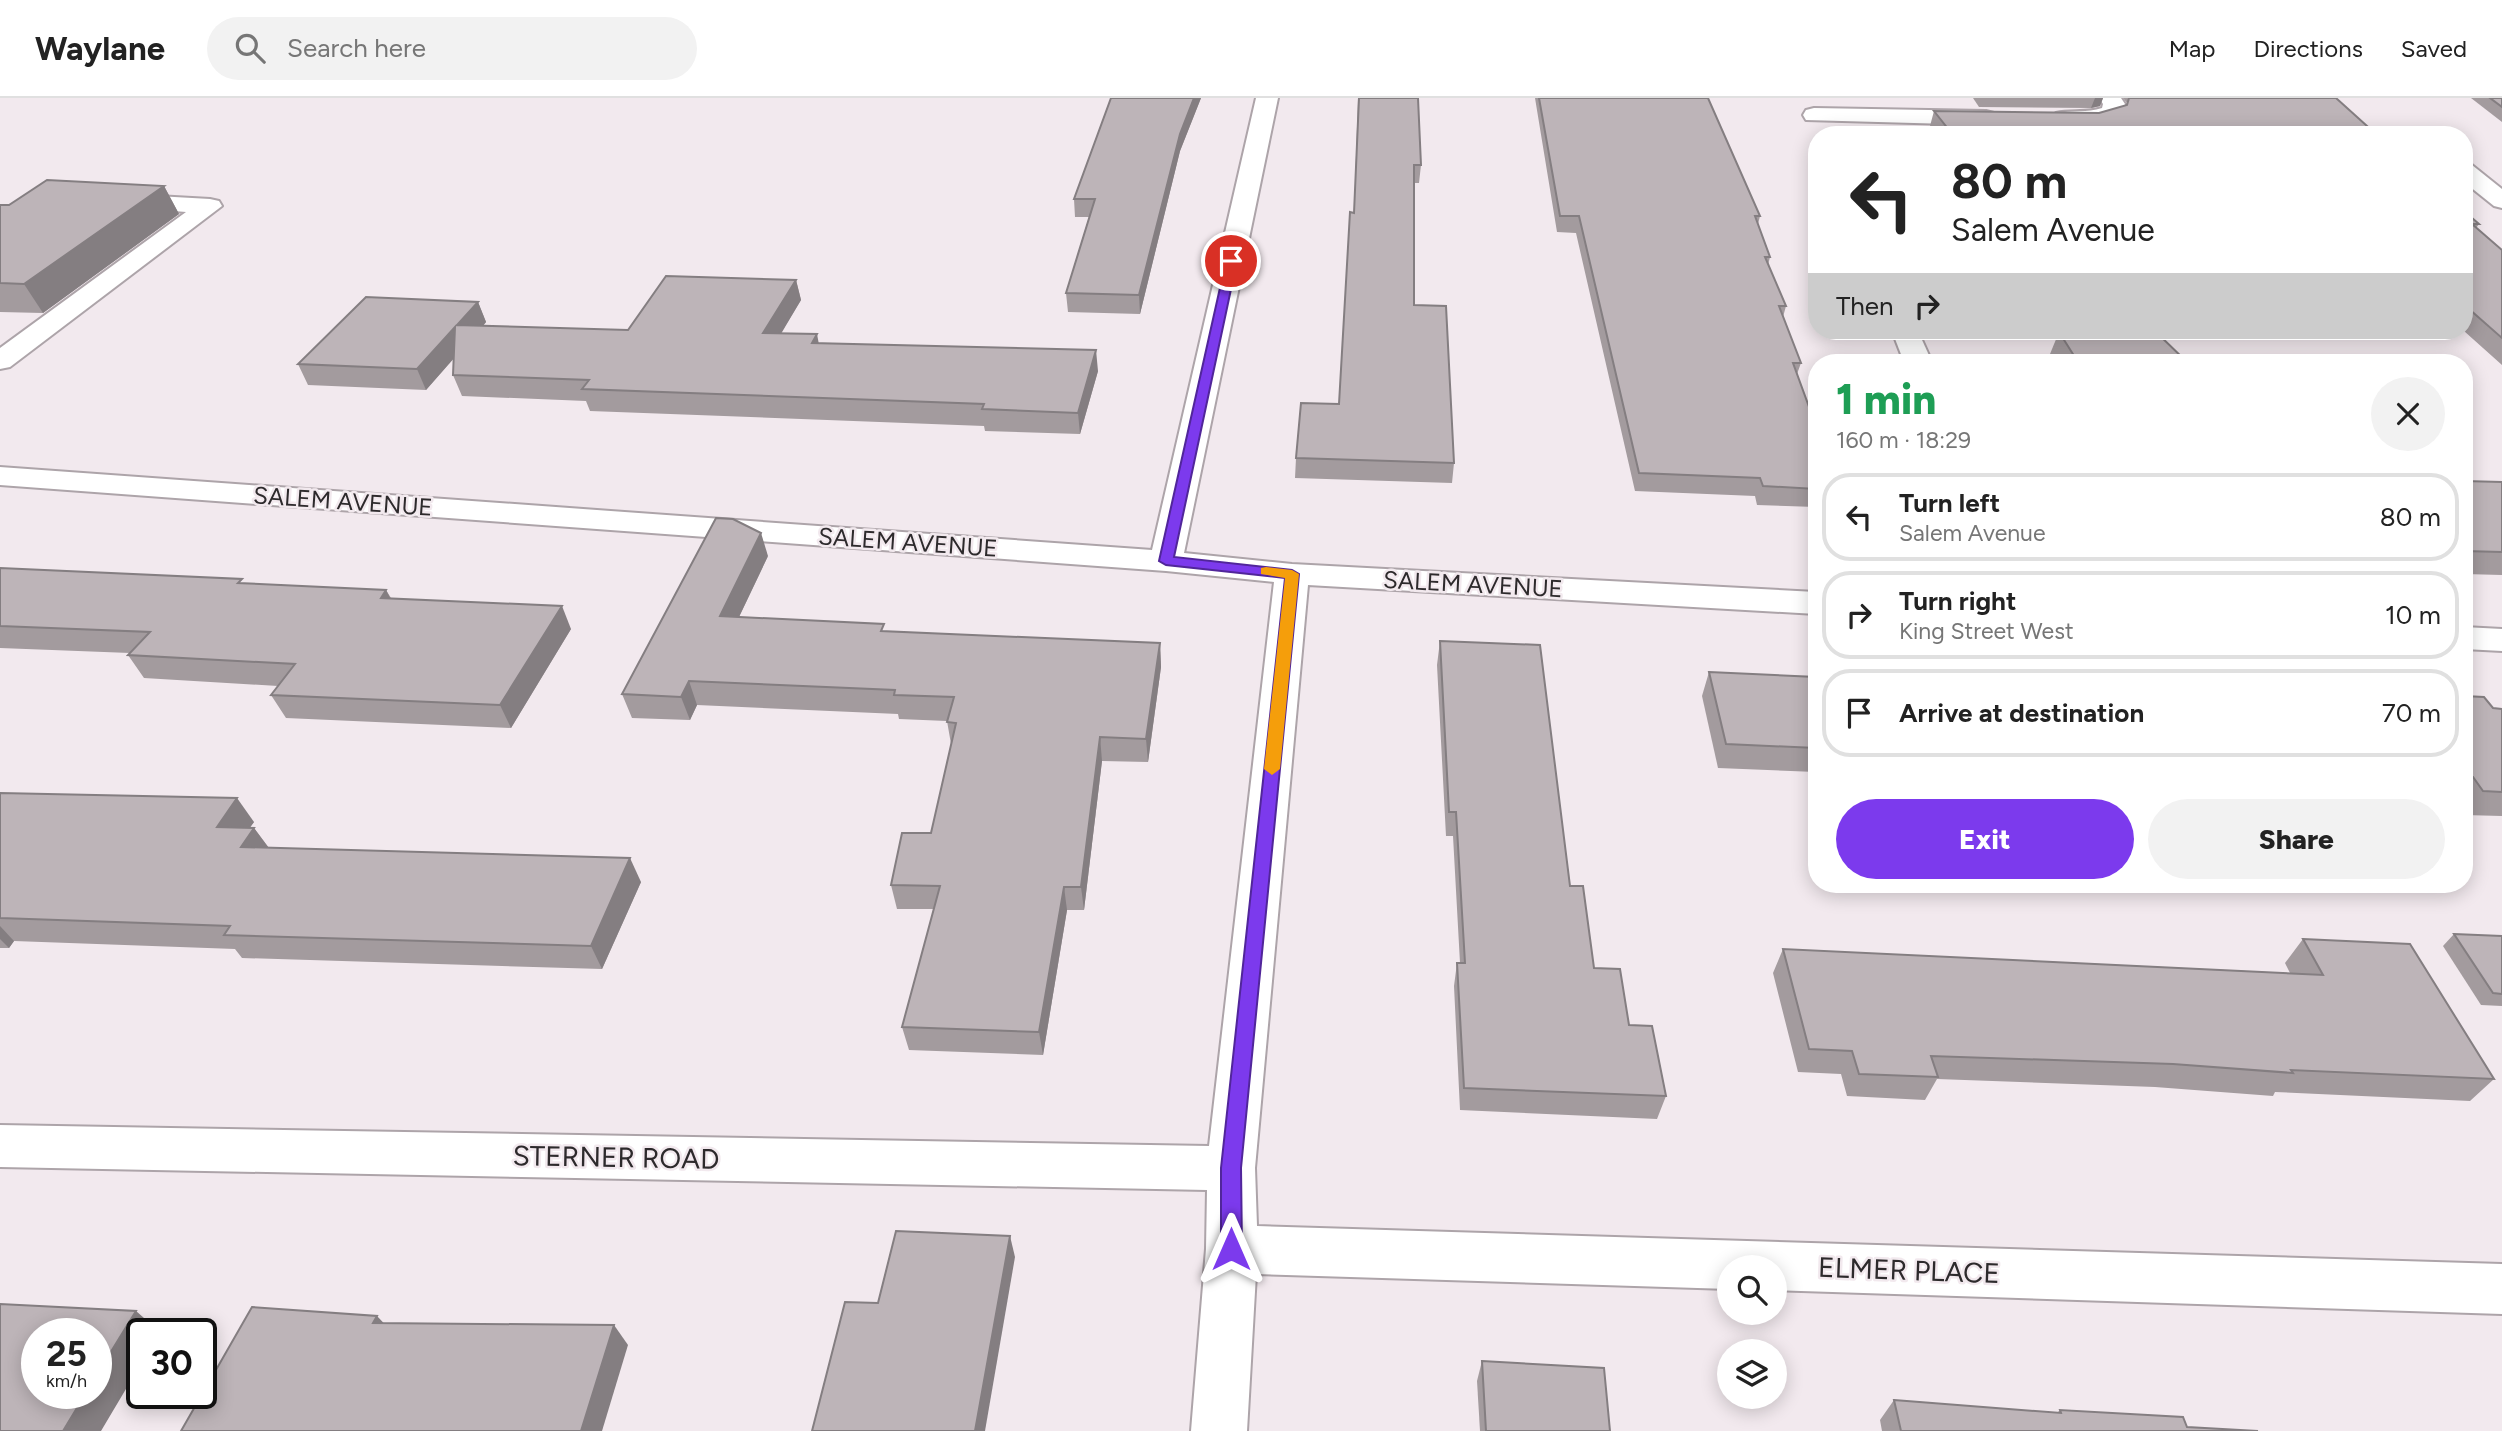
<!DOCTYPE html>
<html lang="en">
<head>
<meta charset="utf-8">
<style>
	body { margin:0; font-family:Figtree,sans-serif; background:#f2f2f2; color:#222; height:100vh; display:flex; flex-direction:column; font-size:26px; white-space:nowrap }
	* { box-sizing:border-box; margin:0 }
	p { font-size:23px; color:#767676 }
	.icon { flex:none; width:38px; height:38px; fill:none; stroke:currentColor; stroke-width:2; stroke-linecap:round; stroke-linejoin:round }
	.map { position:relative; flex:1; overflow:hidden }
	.panel { position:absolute; left:1808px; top:256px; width:665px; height:539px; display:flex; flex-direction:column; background:#fff; border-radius:28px; box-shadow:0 4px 18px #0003 }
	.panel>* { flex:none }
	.hud { position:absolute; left:1808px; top:28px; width:665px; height:214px; border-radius:28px; box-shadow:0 4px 18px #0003; background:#fff; color:#222; overflow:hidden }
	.tools { position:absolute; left:1717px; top:1157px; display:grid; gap:14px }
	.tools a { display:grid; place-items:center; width:70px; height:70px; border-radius:50%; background:#fff; box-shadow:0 4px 18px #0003; font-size:35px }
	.speed { position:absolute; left:21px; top:1220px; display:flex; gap:14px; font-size:35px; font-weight:700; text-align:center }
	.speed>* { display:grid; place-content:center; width:91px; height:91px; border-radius:50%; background:#fff; box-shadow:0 4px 18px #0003; line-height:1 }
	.speed small { font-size:18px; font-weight:400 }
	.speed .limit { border:4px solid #111; border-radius:10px; background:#fff; color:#111 }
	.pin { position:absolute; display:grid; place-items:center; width:60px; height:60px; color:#fff; margin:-30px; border:4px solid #fff; border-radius:50%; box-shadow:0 2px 7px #0007 }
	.me { position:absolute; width:77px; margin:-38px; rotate:0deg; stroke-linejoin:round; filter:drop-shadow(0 0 5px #0008) }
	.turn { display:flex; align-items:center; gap:24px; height:147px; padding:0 28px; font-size:32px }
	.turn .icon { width:91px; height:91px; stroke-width:2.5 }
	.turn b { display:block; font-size:49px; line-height:60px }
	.then { display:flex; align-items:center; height:66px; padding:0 28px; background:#0003; gap:14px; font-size:26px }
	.round { display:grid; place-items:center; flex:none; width:74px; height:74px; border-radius:37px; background:#f2f2f2 }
	.head { display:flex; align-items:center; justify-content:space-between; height:119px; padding:0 28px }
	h1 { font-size:42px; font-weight:800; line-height:52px; color:#1e9e55 }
	.cta { display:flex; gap:14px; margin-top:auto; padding:14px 28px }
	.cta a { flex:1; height:80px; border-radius:42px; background:#7c3aed; color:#fff; font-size:28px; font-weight:800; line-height:80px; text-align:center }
	.cta a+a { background:#f2f2f2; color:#222 }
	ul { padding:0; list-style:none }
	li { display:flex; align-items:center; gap:21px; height:88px; margin:0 14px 10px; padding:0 14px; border:4px solid #e0e0e0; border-radius:28px }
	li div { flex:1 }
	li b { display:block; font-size:26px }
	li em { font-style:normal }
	header { display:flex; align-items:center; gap:42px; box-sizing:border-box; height:98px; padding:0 35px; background:#fff; border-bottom:2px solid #e0e0e0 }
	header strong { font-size:33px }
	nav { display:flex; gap:38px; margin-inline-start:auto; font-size:24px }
	.search { width:490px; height:63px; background:#f2f2f2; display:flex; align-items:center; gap:18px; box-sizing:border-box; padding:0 24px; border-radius:38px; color:#767676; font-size:26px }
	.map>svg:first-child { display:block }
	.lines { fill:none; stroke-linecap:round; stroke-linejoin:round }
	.minor-casing { stroke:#ada4a9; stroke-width:4 }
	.minor { fill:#fff; fill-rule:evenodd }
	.wall { fill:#a39b9e }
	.shaded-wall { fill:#847e81 }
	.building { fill:#bdb4b8; stroke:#847e81; stroke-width:2 }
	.route { fill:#7c3aed; stroke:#51269a; stroke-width:2 }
	.slow { fill:#f59e0b }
	.labels { text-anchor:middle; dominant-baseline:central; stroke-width:5; stroke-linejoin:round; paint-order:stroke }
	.street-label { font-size:24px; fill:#2d2a2c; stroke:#f2e9ee }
	.near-street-label { font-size:28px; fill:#2d2a2c; stroke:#f2e9ee }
</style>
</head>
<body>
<header>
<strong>Waylane</strong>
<div class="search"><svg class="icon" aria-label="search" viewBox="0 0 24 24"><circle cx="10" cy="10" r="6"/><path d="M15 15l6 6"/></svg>Search here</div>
<nav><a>Map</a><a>Directions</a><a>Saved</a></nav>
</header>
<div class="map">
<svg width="2502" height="1333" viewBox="0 0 2502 1333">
	<rect width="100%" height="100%" fill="#f2e9ee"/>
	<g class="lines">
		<defs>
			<g id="minor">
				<path d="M1256,0h22l-94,455 108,11 524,28v22l-508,-29 -53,583 2,58 1245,38v50l-728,-24v-23h-45v22l-473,-15 -9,157h-56l15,-182 1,-59 -1207,-23v-42l1209,21 65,-564 -108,-11 -1166,-86v-18l1152,83z"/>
				<path d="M2099,0h22l4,6 -5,13c-21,6 -42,11 -64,6l-3,-5 3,-5c16,-3 31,0 46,-5l1,-4z"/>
				<path d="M1814,10l172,3 8,2 3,5 -3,5 -8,2 -180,-5 -3,-5 3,-5z"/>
				<path d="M2464,65l8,2 30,24v19l-8,-2 -30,-24z"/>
				<path d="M121,96l89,5 9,2 3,5 -212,161 -10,2v-21l186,-136 -73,-6 -4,-5 4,-5z"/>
				<path d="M1892,233h26l14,31h-28z"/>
				<path d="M2464,529l38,2v22l-38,-2z"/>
			</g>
		</defs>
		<use href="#minor" class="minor-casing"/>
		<use href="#minor" class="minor"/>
	</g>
	<g class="wall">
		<path d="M1111,0h90l-21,53 -40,163 -72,-2 -2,-19 23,-76h-14l-1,-18z"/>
		<path d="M1358,0l63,67 -2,18h-5v122l40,158 -2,20 -157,-5 1,-20 43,-54 15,-191z"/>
		<path d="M1535,0h173l52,118 -2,8 12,33 -2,8 18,41 -3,11 18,46 -4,11 19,52v81l-59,-2 -2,-9 -120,-5 -59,-258 -19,-1z"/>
		<path d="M1973,0h130l-3,8 -9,2 -112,-1z"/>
		<path d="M2123,0h213l41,37h-441l-6,-9 4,-15 165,2 27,-8 1,-2z"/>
		<path d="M2471,0h31v24z"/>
		<path d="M164,88l15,28 -136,99 -43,-1v-107h9z"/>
		<path d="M2464,113l15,13 -3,4 26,22v115l-38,-34z"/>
		<path d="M796,182l5,20 -20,33 38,10 279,28 -18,63 -95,-3 -1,-5 -394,-15 -4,-10 -124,-5 -9,-21v-16l-27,31 -118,-5 -10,-21 180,-62 8,20 -3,4 145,4z"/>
		<path d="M2059,234l128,30h-132l-5,-8z"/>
		<path d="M2464,383l38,1v93l-38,-1z"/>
		<path d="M768,458l-29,61 146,14 275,12 1,24 -13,95 -46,-1 -18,149h-17l-24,145 -134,-5 -7,-23 32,-118h-37l-6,-24 40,-52 20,-89 -4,-23 -48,-2 -1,-5 -201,-9 -7,15 -58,-2 -10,-24z"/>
		<path d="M0,470l245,16 141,6 5,8 180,31 -60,99 -225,-10 -15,-23 7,-9 -134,-8 -16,-23 2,-2 -130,-5z"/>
		<path d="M1440,543l130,245 24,82 35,57 37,71 -9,23 -197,-9 -6,-124 3,-23h3l-7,-127h-7l-9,-171z"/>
		<path d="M1709,574l107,5v95l-98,-4 -16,-72z"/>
		<path d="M2464,598l29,12 9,1v107l-38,-1z"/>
		<path d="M0,695l254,29 -4,5 4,1 15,20 372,34 -39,87 -360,-11 -7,-9 -221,-8 -5,7h-9z"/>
		<path d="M2454,836l48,2v70l-21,-1 -38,-59z"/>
		<path d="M2303,841l191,140 -24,22 -195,-9 -2,4 -118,-9 -218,-8 -12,21 -78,-4 -6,-22 -43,-2 -25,-99 10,-24 507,24 -5,-10z"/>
		<path d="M1482,1263l128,70h-130l-3,-50z"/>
		<path d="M1894,1302l163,13 3,-3 127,17 71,4h-376l-2,-11z"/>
	</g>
	<g class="shaded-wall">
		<path d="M1194,0h7l-21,53 -40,163 -1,-19 41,-161z"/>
		<path d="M2095,0h8l-3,8 -9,2z"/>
		<path d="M164,88l15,28 -136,99 -19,-29z"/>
		<path d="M796,182l5,20 -32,54 -6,-21z"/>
		<path d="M478,204l8,20 -20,24 -9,-21z"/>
		<path d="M455,229l8,21 -37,42 -9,-21z"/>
		<path d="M817,236l4,21 -9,-12z"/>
		<path d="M1096,252l2,21 -18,63 -2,-21z"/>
		<path d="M761,435l7,23 -40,84 -8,-24z"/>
		<path d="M386,492l12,23 -17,-15z"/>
		<path d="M562,508l9,23 -60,99 -11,-23z"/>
		<path d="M1160,545l1,24 -13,95 -2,-23z"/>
		<path d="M689,583l8,24 -7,15 -9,-23z"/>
		<path d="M1100,639l2,24 -18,149 -3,-23z"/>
		<path d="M237,700l17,24 -20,28 -17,-23z"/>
		<path d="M254,730l17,23 -30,-4z"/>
		<path d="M630,760l11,24 -39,87 -11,-23z"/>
		<path d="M1064,789l3,23 -24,145 -4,-23z"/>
		<path d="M0,828l14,15 -5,7 -9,-9z"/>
		<path d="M1010,1138l5,21 -30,174h-10z"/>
		<path d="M136,1213l24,21 -1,2h-17v28l-41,69h-38l23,-38h10v-17z"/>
		<path d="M377,1218l19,20 -23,-13z"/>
		<path d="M614,1227l14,20 -26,86h-21z"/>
	</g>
	<g class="building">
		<path d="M1111,0h83l-14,36 -41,161 -73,-2 29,-94h-21z"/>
		<path d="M1359,0h59l3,67h-7v140l32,1 8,157 -158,-5 5,-55 38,1 11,-192 4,1z"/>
		<path d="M1539,0h169l52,118h-5l15,41h-5l21,49h-7l22,57h-8l23,63v63l-53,-3 -3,-8 -121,-5 -60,-257h-19z"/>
		<path d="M2129,0h207l41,37h-424l-19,-24 165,2 28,-8z"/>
		<path d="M2490,0h12v9z"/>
		<path d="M47,82l117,6 -140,98 -24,-1v-78h9z"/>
		<path d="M2464,113l15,13h-7l30,26v88l-33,-29 -5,-1z"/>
		<path d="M666,178l130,4 -33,53 54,1 -5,9 284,7 -18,63 -96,-4 2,-5 -402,-15 7,-9 -136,-5 2,-48 -38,42 -119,-5 68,-67 112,5 -21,23 171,5z"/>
		<path d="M2088,233h67l32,31h-109l-19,-30z"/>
		<path d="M2464,383l38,1v70l-38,-1z"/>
		<path d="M716,420l17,1 28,14 -41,83 164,8 -3,7 279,12 -14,96 -46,-2 -19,150h-17l-25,145 -137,-5 38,-141 -49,-1 11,-52h29l25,-110 -9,-1 7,-25 -60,-2 1,-5 -206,-9 -8,16 -59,-3z"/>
		<path d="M0,470l242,11 -4,4 148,7 -5,8 181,8 -62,99 -229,-10 24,-31 -167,-9 22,-23 -150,-6z"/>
		<path d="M1440,543l100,4 30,241h13l11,82 26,1 9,56 23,1 14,70 -202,-8 -7,-125h8l-9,-151h-7z"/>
		<path d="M1709,574l107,5v71l-90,-4z"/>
		<path d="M2464,598l20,1 9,11 9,1v83l-19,-1 -10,-14h-9z"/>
		<path d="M0,695l237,5 -20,29 37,1 -13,19 389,11 -39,88 -367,-11 6,-9 -230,-8z"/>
		<path d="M2454,836l48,2v58l-9,-1z"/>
		<path d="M2303,841l107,5 84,135 -203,-9 2,3 -120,-9 -242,-8 7,21 -79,-3 -7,-23 -43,-2 -26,-100 540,26z"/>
		<path d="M896,1133l114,5 -35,195h-163l33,-129 33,1z"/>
		<path d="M0,1206l136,7 -40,65v-42h-59v59h49l-23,38h-63z"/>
		<path d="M252,1209l125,9 -4,7 241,2 -33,106h-400z"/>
		<path d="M1482,1263l122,7 6,63h-124z"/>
		<path d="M1894,1302l167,13 -1,-3 123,7 4,10 71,4h-357z"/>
	</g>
	<path class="route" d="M1231,160l6,3 -63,296 118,13 7,4 -58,594 1,81 -3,7 -8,3 -7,-3 -3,-7v-81l64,-590 -119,-13 -7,-4 67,-300z"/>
	<path class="slow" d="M1266,469l26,3 7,4 -19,195 -8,6 -8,-6 21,-191 -24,-4v-6z"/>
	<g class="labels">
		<g class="street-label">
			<text transform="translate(343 403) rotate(4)">SALEM AVENUE</text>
			<text transform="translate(908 444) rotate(4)">SALEM AVENUE</text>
			<text transform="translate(1473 486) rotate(3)">SALEM AVENUE</text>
		</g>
		<g class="near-street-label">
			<text transform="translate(616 1059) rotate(1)">STERNER ROAD</text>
			<text transform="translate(1909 1172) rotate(2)">ELMER PLACE</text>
		</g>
	</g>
</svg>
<div class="tools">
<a><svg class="icon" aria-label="search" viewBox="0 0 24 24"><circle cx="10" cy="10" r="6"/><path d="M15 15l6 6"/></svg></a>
<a><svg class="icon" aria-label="layers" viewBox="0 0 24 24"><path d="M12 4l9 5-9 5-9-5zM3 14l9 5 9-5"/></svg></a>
</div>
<div class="speed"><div>25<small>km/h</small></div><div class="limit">30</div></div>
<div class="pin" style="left:1231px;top:163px;background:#d93025"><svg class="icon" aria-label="arrive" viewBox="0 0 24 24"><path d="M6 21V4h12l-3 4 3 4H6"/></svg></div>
<svg class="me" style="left:1231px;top:1151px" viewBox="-20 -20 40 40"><path d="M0-17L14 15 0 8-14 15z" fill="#7c3aed" stroke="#fff" stroke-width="4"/></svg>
<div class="hud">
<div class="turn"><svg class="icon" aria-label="left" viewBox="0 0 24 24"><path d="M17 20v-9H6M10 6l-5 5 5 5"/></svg><div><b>80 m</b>Salem Avenue</div></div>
<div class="then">Then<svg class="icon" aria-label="right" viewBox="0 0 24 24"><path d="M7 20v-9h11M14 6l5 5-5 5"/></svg></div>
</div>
<section class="panel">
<div class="head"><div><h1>1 min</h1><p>160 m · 18:29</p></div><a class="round"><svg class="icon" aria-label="close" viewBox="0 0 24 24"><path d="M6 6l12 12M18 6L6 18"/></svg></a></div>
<ul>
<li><svg class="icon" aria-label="left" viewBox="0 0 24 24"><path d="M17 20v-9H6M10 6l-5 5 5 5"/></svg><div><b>Turn left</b><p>Salem Avenue</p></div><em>80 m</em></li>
<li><svg class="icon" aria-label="right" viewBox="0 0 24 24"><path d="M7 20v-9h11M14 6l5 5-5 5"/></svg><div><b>Turn right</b><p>King Street West</p></div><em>10 m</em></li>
<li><svg class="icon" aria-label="arrive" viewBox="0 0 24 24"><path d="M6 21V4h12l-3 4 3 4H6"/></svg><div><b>Arrive at destination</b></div><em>70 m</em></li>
</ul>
<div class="cta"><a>Exit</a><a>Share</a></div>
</section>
</div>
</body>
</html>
